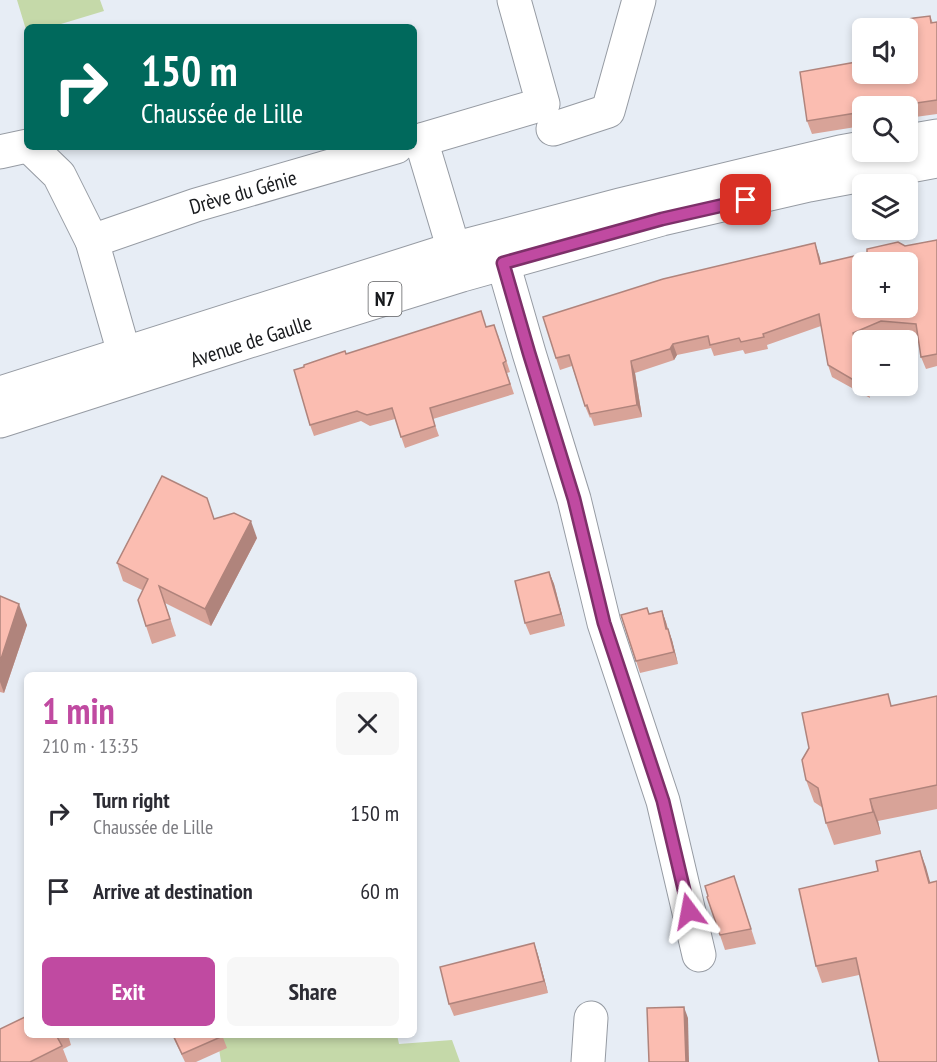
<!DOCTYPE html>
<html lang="en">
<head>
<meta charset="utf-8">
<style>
	body { margin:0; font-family:"PT Sans Narrow",sans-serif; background:#f7f7f7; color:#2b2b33; height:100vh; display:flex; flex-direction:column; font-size:22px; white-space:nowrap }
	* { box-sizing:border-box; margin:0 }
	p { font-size:20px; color:#7c7c81 }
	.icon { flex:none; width:33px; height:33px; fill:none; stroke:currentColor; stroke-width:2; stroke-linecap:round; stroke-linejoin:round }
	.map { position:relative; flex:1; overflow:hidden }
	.panel { position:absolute; left:24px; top:672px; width:393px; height:366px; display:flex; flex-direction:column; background:#fff; border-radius:9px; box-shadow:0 3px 9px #0003 }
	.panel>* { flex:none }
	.hud { position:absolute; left:24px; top:24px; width:393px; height:126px; border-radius:9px; box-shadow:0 3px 9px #0003; background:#00695c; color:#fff; overflow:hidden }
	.fabs { position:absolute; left:852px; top:18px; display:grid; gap:12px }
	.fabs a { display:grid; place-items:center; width:66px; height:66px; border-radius:9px; background:#fff; box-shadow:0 3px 9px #0003; font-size:30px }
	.pin { position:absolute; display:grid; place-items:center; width:51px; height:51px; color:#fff; margin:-26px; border-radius:12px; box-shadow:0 3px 9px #0006 }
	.me { position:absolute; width:66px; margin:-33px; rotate:347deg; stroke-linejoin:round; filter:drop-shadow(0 0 4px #0008) }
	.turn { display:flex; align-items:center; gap:21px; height:126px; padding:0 18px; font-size:27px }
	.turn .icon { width:78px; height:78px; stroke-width:2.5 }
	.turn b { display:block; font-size:42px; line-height:51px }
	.round { display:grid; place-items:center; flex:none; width:63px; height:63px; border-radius:9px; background:#f7f7f7 }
	.headline { display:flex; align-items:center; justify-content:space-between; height:102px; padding:0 18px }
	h1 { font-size:36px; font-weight:800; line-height:45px; color:#c04aa1 }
	.action { display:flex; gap:12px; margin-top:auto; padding:12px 18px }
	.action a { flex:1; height:69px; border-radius:9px; background:#c04aa1; color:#fff; font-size:24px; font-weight:800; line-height:69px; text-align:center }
	.action a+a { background:#f7f7f7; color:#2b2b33 }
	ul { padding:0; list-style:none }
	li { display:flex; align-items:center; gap:18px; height:78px; padding:0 18px }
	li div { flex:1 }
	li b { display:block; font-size:22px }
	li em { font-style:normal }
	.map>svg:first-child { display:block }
	.garden { fill:#c5d9a9 }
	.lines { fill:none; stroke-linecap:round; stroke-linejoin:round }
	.minor-casing { stroke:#969ba3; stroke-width:35 }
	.major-casing { stroke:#969ba3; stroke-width:35 }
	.minor { stroke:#fff; stroke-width:33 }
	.major { stroke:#fff; stroke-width:33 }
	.wall { fill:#d8a398 }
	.shaded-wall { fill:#b0847c }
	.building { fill:#fbbdb1; stroke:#b0847c; stroke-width:1.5; fill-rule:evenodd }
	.route-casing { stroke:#7d3069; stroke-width:15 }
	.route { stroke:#c04aa1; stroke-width:10 }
	.labels { text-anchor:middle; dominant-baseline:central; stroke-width:6; stroke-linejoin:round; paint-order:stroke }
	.shield { fill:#fff; stroke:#5d5e60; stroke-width:1.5 }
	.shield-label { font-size:20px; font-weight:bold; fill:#17191c }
	.street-label { font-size:21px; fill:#17191c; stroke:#fff }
</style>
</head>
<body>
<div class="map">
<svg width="937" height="1062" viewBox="0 0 937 1062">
	<rect width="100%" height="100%" fill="#e7edf5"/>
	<g class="garden">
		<path d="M17,0h83l4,11 -53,16h-24v6z"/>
		<path d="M217,1035h180l2,9 53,-4 8,22h-239z"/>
	</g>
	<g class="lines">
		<defs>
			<g id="minor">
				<path d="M553,129l55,-18 31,-111"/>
				<path d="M421,140l39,130"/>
				<path d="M908,141l29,-5"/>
				<path d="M414,142l129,-38 -29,-104"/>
				<path d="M30,147l29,28 33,66 32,112 8,22"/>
				<path d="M0,152l27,-6"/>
				<path d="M92,241l104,-36 200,-58"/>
				<path d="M503,263l26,90 45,146 30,124 59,178 36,154"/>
				<path d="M0,393l453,-144 167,-44 220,-53 22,-4"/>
				<path d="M588,1062l3,-44"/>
			</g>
			<path id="major" d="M0,421l240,-77 222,-69 200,-56 147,-34 128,-24"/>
		</defs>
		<use href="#minor" class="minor-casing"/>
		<use href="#major" class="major-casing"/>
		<use href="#minor" class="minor"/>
		<use href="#major" class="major"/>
	</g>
	<g class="wall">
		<path d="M930,16l3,7 4,-1v92l-29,4v-12h-46v20l-50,8 -5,-13 101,-47z"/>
		<path d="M937,240v126l-11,3 -5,-12 -3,-21 -33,-3 -18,7h-5v2l-5,3 5,23v18h5l3,12 -38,-21 -4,-12 -7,-39 -54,19 1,4 -23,5 -2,-4 -29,6 -3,-8 -34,7 -3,5 -39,13 7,44 -48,9 -3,-9 -1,1 -5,-12 -13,-40 -12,4 -4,-12 263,-103 2,8z"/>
		<path d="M486,326l12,9 12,37 -3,1 7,21 -81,25 6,17 -34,12 -10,-29 -25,7 -9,-5 -47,15 -4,-11 36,-71z"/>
		<path d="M214,519l43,19 -46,88 -46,-23 11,33 -24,8 -6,-18 -4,-36 -19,-9 -6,-18z"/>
		<path d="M549,572l5,12 11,42 -35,9 -5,-12z"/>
		<path d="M0,596l27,29 -23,68 -4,-1z"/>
		<path d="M662,611l10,29 6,24 -38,9 -19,-58 28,-1z"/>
		<path d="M937,696v113l-59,12 3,13 -47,11 -8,-22 -3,-15 -9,-6 -8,-22 86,-74z"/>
		<path d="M926,867l-67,108 -37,8 -6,-17z"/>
		<path d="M739,891l17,53 -31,6 -18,-53z"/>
		<path d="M534,943l4,12 10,38 -94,23 -5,-12z"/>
		<path d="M27,1035h41l3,10 -8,4 5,13h-68z"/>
		<path d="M172,1035h50l5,13 -31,14h-11z"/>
	</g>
	<g class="shaded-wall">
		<path d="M815,243l4,12 5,20 -4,-11z"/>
		<path d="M853,333l4,12 5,23v6z"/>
		<path d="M673,344l4,11 -3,5 -4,-11z"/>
		<path d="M631,361l4,12 7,44 -5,-12z"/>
		<path d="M251,521l6,17 -46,88 -6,-17z"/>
		<path d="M549,572l5,12 11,42 -4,-12z"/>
		<path d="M19,604l8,21 -23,68 -4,-11v-20z"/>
		<path d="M662,611l4,11 4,18 -4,-11z"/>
		<path d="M668,629l4,11 6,24 -4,-12z"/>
		<path d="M870,799l8,22 3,13 -8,-22z"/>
		<path d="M920,851l6,16 9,33 -6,-17z"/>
		<path d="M534,943l4,12 10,38 -4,-12z"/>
		<path d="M684,1007l4,11 1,44h-3z"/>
	</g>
	<g class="building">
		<path d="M930,16l1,7 6,-1v78l-41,6h-34v6l-55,9 -7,-49 62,-11v13h46v-46h-10l-1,-7 17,-3z"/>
		<path d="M937,240v114l-16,3 -5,-33 -35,-3 -28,12 9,41v11l-34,-20 -9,-51 -56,20 1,3 -23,5 -2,-4 -29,7 -2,-9 -35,8 -3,5 -39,12 6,44 -47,9 -3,-9 -2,1 -16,-51 -13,3 -13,-41 120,-38 152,-36 5,21 47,-11v-4l31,-7 7,4zM862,262h46v46h-46z"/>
		<path d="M481,311l5,16 8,-2 12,36 -3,2 7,21 -80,24 5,18 -34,11 -9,-29 -25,7 -10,-4 -47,14 -16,-55 10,-3v-2l41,-14 1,3z"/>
		<path d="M162,476l45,22 7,21 20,-6 17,8 -46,88 -46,-23 11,33 -24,7 -8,-26 10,-21 -31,-16z"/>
		<path d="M549,572l12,42 -36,9 -10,-42z"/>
		<path d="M0,596l19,8 -19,58z"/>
		<path d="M647,608l2,6 13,-3 4,18h2l6,23 -38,9 -15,-46z"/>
		<path d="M888,694l3,12 46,-10v89l-67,14 3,13 -47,11 -8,-35 -12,-8 -4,-20 7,-12 -7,-35z"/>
		<path d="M920,851l9,32 8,-2v181h-58l-23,-104 -40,8 -17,-77 79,-18 -2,-10z"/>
		<path d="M734,876l17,53 -31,6 -13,-38 1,-1 -3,-10z"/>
		<path d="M534,943l10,38 -95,23 -9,-37z"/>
		<path d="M684,1007l2,55h-37l-2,-54z"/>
		<path d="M27,1016v19h29l6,11 -32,16h-30v-33z"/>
		<path d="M173,1035h49l1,1 -41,18z"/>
	</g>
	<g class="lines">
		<defs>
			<path id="route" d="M689,911l-26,-110 -59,-178 -30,-124 -45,-146 -26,-90 159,-44 84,-19"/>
		</defs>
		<use href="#route" class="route-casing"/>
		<use href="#route" class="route"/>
	</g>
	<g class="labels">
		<rect class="shield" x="368.5" y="282" width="33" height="34" rx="4.5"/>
		<g class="shield-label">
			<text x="385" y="299">N7</text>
		</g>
		<g class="street-label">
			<text transform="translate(243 192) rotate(-16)">Drève du Génie</text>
			<text transform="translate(251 341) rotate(-18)">Avenue de Gaulle</text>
		</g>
	</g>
</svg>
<div class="fabs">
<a><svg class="icon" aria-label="sound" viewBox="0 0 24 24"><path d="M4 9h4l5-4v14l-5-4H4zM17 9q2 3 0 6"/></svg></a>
<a><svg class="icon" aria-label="search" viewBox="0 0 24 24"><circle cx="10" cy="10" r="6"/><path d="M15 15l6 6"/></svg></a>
<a><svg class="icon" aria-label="layers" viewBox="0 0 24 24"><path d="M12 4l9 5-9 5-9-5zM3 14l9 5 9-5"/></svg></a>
<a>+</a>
<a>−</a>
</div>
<div class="pin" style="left:746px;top:200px;background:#d93025"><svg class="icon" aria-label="arrive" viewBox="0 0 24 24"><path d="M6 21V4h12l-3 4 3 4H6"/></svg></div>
<svg class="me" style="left:689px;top:911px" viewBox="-20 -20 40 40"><path d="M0-17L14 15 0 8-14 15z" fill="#c04aa1" stroke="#fff" stroke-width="4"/></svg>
<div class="hud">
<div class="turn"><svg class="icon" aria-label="right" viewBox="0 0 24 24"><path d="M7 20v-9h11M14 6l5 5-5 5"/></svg><div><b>150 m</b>Chaussée de Lille</div></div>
</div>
<section class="panel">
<div class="headline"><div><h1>1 min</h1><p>210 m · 13:35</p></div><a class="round"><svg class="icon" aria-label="close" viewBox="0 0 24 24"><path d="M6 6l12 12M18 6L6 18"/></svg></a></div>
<ul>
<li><svg class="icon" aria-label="right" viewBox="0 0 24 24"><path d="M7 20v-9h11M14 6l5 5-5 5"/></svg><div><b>Turn right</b><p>Chaussée de Lille</p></div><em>150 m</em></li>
<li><svg class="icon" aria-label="arrive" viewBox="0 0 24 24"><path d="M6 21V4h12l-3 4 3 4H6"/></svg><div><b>Arrive at destination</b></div><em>60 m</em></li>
</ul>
<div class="action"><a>Exit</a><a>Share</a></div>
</section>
</div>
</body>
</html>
